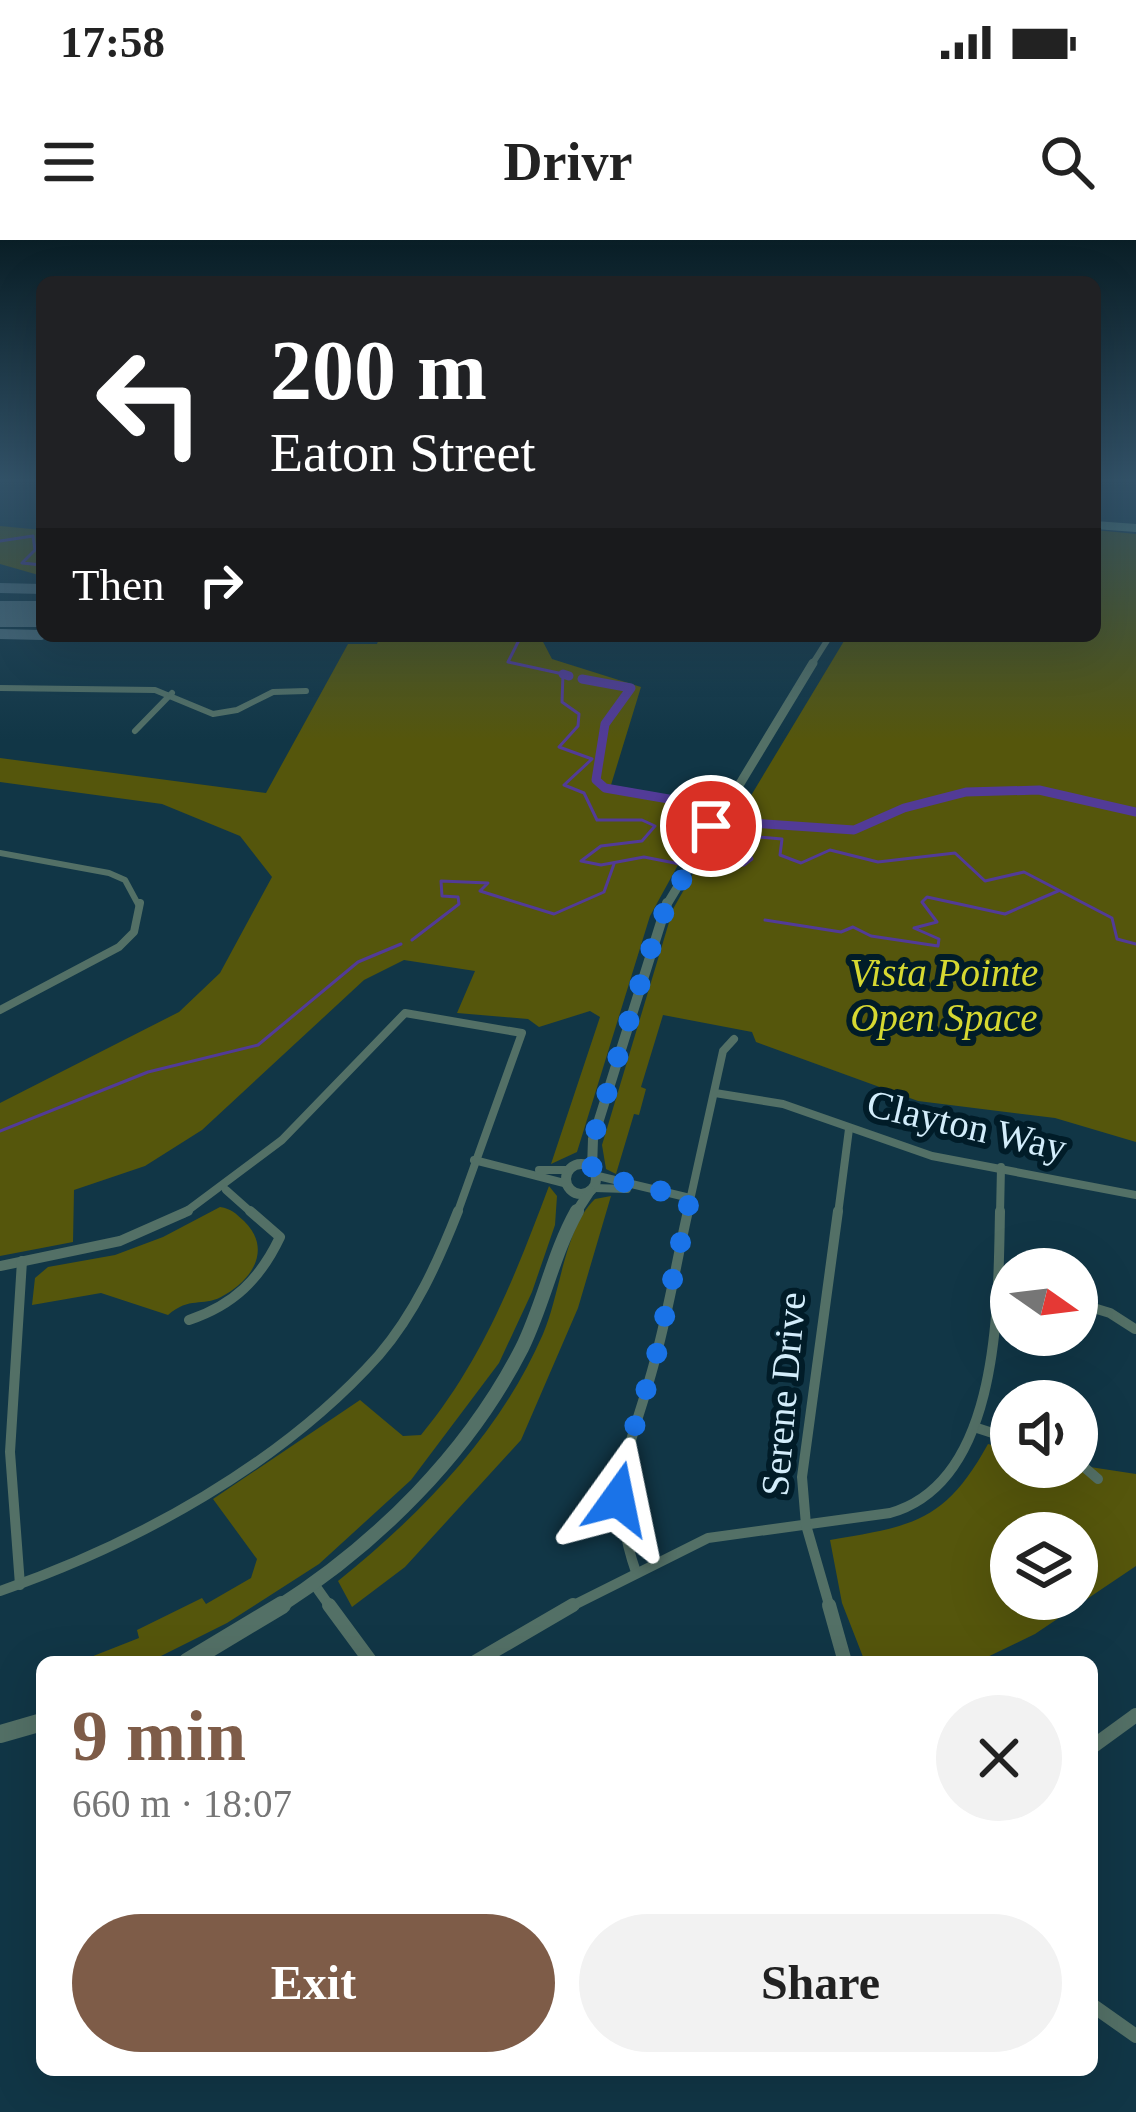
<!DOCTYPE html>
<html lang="en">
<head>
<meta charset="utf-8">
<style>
	body { margin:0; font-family:Georgia,serif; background:#f2f2f2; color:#222; height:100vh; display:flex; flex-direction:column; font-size:45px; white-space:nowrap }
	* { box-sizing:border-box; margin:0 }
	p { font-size:39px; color:#767676 }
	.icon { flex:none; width:66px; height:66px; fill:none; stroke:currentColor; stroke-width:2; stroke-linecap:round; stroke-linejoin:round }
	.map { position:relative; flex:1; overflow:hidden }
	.side { position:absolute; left:36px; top:1416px; width:1062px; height:420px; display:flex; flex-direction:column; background:#fff; border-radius:18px; box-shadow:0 12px 48px #0002 }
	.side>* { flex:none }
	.hud { position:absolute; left:36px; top:36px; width:1065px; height:366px; border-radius:18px; box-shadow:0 12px 48px #0002; background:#202124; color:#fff; overflow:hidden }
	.needle { width:78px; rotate:104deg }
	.controls { position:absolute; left:990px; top:1008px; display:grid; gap:24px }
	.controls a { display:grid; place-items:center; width:108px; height:108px; border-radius:50%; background:#fff; box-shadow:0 12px 48px #0002; font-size:60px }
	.pin { position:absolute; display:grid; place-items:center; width:102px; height:102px; color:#fff; margin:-51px; border:6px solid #fff; border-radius:50%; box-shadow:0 3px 12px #0007 }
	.me { position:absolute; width:132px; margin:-66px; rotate:12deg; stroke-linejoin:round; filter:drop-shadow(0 0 9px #0008) }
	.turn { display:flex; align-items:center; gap:42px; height:252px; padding:0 36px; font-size:54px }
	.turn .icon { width:156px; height:156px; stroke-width:2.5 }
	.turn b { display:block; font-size:84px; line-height:102px }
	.then { display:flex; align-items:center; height:114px; padding:0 36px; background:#0003; gap:24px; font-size:45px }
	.round { display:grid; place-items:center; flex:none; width:126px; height:126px; border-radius:63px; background:#f2f2f2 }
	.summary { display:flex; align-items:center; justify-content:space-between; height:204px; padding:0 36px }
	h1 { font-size:72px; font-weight:600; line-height:90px; color:#7e5c48 }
	.action { display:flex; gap:24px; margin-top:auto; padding:24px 36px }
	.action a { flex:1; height:138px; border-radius:72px; background:#7e5c48; color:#fff; font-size:48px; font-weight:600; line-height:138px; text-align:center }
	.action a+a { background:#f2f2f2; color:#222 }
	.status { display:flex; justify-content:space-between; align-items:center; height:84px; padding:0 60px; background:#fff; direction:ltr }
	.status svg { height:33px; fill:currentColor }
	header { display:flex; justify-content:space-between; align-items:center; height:156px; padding:0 36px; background:#fff; font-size:54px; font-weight:600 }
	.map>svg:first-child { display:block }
	.green { fill:#55560c; fill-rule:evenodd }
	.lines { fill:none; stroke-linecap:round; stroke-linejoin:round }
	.stream { stroke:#523b97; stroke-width:3 }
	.canal { stroke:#523b97; stroke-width:9 }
	.taxiway { fill:#486a79; fill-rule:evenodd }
	.runway { fill:#486a79; fill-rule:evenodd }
	.minor-far3 { stroke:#537066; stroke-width:6 }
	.minor-far2 { stroke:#537066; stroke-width:8 }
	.minor-far1 { stroke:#537066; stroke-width:10 }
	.minor { stroke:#537066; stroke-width:14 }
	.tertiary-far4 { stroke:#537066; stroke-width:6 }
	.tertiary-far3 { stroke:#537066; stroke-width:9 }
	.tertiary-far2 { stroke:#537066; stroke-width:10 }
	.tertiary-far1 { stroke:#537066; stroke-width:14 }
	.tertiary { stroke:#537066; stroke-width:18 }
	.secondary { stroke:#659383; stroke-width:8 }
	.route { stroke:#1a73e8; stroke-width:21; stroke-dasharray:0 37.8 }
	.labels { text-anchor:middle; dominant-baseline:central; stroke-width:12; stroke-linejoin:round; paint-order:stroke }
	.park-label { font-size:39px; font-style:italic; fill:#d6d831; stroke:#011c28 }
	.street-label { font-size:39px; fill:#d3edfb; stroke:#011c28 }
</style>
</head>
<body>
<div class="status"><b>17:58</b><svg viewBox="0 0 49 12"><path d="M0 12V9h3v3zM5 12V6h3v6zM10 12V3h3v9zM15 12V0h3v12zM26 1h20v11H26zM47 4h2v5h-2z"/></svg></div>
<header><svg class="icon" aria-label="menu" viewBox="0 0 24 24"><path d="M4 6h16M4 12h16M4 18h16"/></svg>Drivr<svg class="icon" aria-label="search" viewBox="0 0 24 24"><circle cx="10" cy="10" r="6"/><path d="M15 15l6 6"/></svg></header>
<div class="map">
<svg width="1136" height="1872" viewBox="0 0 1136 1872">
	<rect width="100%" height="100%" fill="#113646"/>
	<g class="green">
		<path d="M0,286l42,4v46l-42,-12z"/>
		<path d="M1095,290l41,4v608l-81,-24 -137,-17 -162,-59 -4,-10 -89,-17 -22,72 5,2 -7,26 -5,-1 -18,60 -10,-5 -4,-24 71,-236 33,-58 11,1 130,-216h248z"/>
		<path d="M380,396h160l12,23 89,28 -30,98 101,18 -62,113 -73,236 -26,12 49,-147 -10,-6 -51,16 -11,-8 -71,-6 18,-42 -71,-11 -40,20 -162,150 -57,36 -71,24 -1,52 -73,14v-153l179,-91 41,-39 52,-96 -32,-41 -78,-32 -162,-22v-24l266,35 82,-149h29z"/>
		<path d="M549,946l8,10 -2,29 -23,67 -33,71 -88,117 -92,84 -92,59 -78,39h-71l61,-24 -2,-8 65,-32 4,6 45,-26 6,-19 -44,-60 147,-99 43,36 18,-1c62,-75 94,-159 128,-249z"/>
		<path d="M611,956l-33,112 -57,132 -116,127 -53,40 -14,-26c84,-68 161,-146 205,-247 18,-42 21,-105 52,-135z"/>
		<path d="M220,967c12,2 15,6 24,14 29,28 8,60 -23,76 -19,10 -31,-1 -53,18l-67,-22 -69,12 3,-27 13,-11 67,-12 48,-18z"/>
		<path d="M988,1204l23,6v17l66,-2 59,9v92l-101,68 -58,28h-112l-23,-59 -12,-63c83,-14 115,-18 158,-96zM1011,1293h66v66h-66z"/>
	</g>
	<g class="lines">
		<g class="stream">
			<path d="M0,301l33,-5 2,14 -13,13 20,2"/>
			<path d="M438,396l82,2 -12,24 55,12 -1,28 17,12 -1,12 -19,21 33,12 -28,26 20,8 13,27h45l13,6 -13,15 -41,5 -20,15 20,4 43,-8 41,8"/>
			<path d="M694,625h50l8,-6 -6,-15 12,-7 24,2 -2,16 21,8 29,-13 48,12 77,-9 30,28 39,-9 88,46 5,21 19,5"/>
			<path d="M765,680l76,12 12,-5 18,9 67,10 1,-7 -25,-11 23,-6 -15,-20 5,-5 78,17 53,-23"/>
			<path d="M412,700l47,-36 -1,-7 -16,-1 -1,-15 47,2 -8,8 74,23 50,-22 10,-28"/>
			<path d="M0,891l148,-59 110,-27 100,-83 43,-18"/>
		</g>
		<g class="canal">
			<path d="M563,434l6,2"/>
			<path d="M582,439l49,9 -26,36 -9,56 9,8 81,14"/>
			<path d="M751,583l103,7 50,-22 62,-16 73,-2 97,22"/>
		</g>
		<g class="taxiway">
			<path d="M0,343l42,1v10l-42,-1z"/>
			<path d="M0,389l42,1v6h8l-8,4 -42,-1z"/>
		</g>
		<rect class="runway" x="0" y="361" width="42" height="26"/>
		<g class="minor-far3">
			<path d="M0,448l155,2 58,24 24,-4 36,-18 33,-1"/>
			<path d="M135,491l37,-38"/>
			<path d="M0,613l109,20 16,7 14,26"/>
		</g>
		<g class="minor-far2">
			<path d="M0,770l119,-63 15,-15 6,-29"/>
			<path d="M715,853l68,11 149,52 204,39"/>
			<path d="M474,920l90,23"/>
			<path d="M539,930h29"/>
			<path d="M598,936l92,22"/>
			<path d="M594,948l33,1"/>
			<path d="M226,950l27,24"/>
			<path d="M183,974l99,-74 123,-127 117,20 -65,181"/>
			<path d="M687,974l36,-163 11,-12"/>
			<path d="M838,974l11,-85"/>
			<path d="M1000,974l1,-47"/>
		</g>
		<g class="minor-far1">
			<path d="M0,1026l120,-25 68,-30"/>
			<path d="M1077,1063l33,10 25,16"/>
			<path d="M189,1080c45,-15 71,-41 91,-83l-30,-26"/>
			<path d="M974,1187l37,12"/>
			<path d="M1077,1221l21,18"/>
			<path d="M636,1332c-32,-91 -2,-129 20,-216 13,-48 21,-97 32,-145"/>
			<path d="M314,1344l17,24"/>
			<path d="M20,1345l-10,-133 12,-191"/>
			<path d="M0,1351c136,-47 282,-127 379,-236 36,-42 59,-93 79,-144"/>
			<path d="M568,1368l140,-70 182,-25c111,-31 108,-208 110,-302"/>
			<path d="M830,1368l-24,-83 -4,-48 36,-266"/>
		</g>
		<g class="minor">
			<path d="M329,1365l42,57"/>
			<path d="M829,1365l16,57"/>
			<path d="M475,1422l98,-57"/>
			<path d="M1092,1507l44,-32"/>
			<path d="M1092,1765l44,31"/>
		</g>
		<path class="tertiary-far4" d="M811,426l19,-30"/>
		<path class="tertiary-far3" d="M666,666l147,-243"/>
		<g class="tertiary-far2">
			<circle cx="581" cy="939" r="15"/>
			<path d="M592,929l1,-30 74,-236"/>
			<path d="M575,974l15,-23"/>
		</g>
		<path class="tertiary-far1" d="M277,1368c100,-64 191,-154 245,-260 22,-45 31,-94 55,-137"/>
		<g class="tertiary">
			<path d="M187,1422l95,-57"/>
			<path d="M0,1494l42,-12"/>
		</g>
		<path class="secondary" d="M1095,285l41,3"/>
	</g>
	<linearGradient id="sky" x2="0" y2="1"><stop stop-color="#091e26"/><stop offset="0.48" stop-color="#325268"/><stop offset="1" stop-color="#325268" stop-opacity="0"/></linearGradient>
	<rect width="1136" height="500" fill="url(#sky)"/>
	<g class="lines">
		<path class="route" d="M618,1259l3,-28 35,-114 34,-159 -92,-22 -6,-8 1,-29 66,-217 52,-96"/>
	</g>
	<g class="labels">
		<g class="park-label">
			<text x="944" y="732">Vista Pointe<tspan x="944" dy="45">Open Space</tspan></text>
		</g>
		<g class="street-label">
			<text transform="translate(967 885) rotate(13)">Clayton Way</text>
			<text transform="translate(783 1154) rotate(-85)">Serene Drive</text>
		</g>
	</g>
</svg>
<div class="controls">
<a><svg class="needle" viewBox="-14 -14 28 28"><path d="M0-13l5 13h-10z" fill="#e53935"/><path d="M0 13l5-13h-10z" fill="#767676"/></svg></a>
<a><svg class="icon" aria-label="sound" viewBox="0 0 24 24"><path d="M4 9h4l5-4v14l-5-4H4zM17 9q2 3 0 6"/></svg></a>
<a><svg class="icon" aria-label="layers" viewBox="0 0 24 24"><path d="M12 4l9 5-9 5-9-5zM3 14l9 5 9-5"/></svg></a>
</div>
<div class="pin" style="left:711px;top:586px;background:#d93025"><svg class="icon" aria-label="arrive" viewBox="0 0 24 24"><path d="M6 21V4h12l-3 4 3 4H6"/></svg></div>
<svg class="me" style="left:618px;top:1259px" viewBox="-20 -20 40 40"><path d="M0-17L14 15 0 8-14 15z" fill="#1a73e8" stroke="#fff" stroke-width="4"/></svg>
<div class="hud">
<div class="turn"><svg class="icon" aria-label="left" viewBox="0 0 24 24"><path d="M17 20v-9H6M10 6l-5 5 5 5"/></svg><div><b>200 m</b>Eaton Street</div></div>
<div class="then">Then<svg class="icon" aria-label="right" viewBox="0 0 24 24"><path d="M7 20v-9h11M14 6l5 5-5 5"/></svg></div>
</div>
<section class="side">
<div class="summary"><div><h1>9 min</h1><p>660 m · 18:07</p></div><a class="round"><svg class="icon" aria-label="close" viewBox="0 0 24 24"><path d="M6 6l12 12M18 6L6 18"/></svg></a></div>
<div class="action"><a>Exit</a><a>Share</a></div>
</section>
</div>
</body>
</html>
